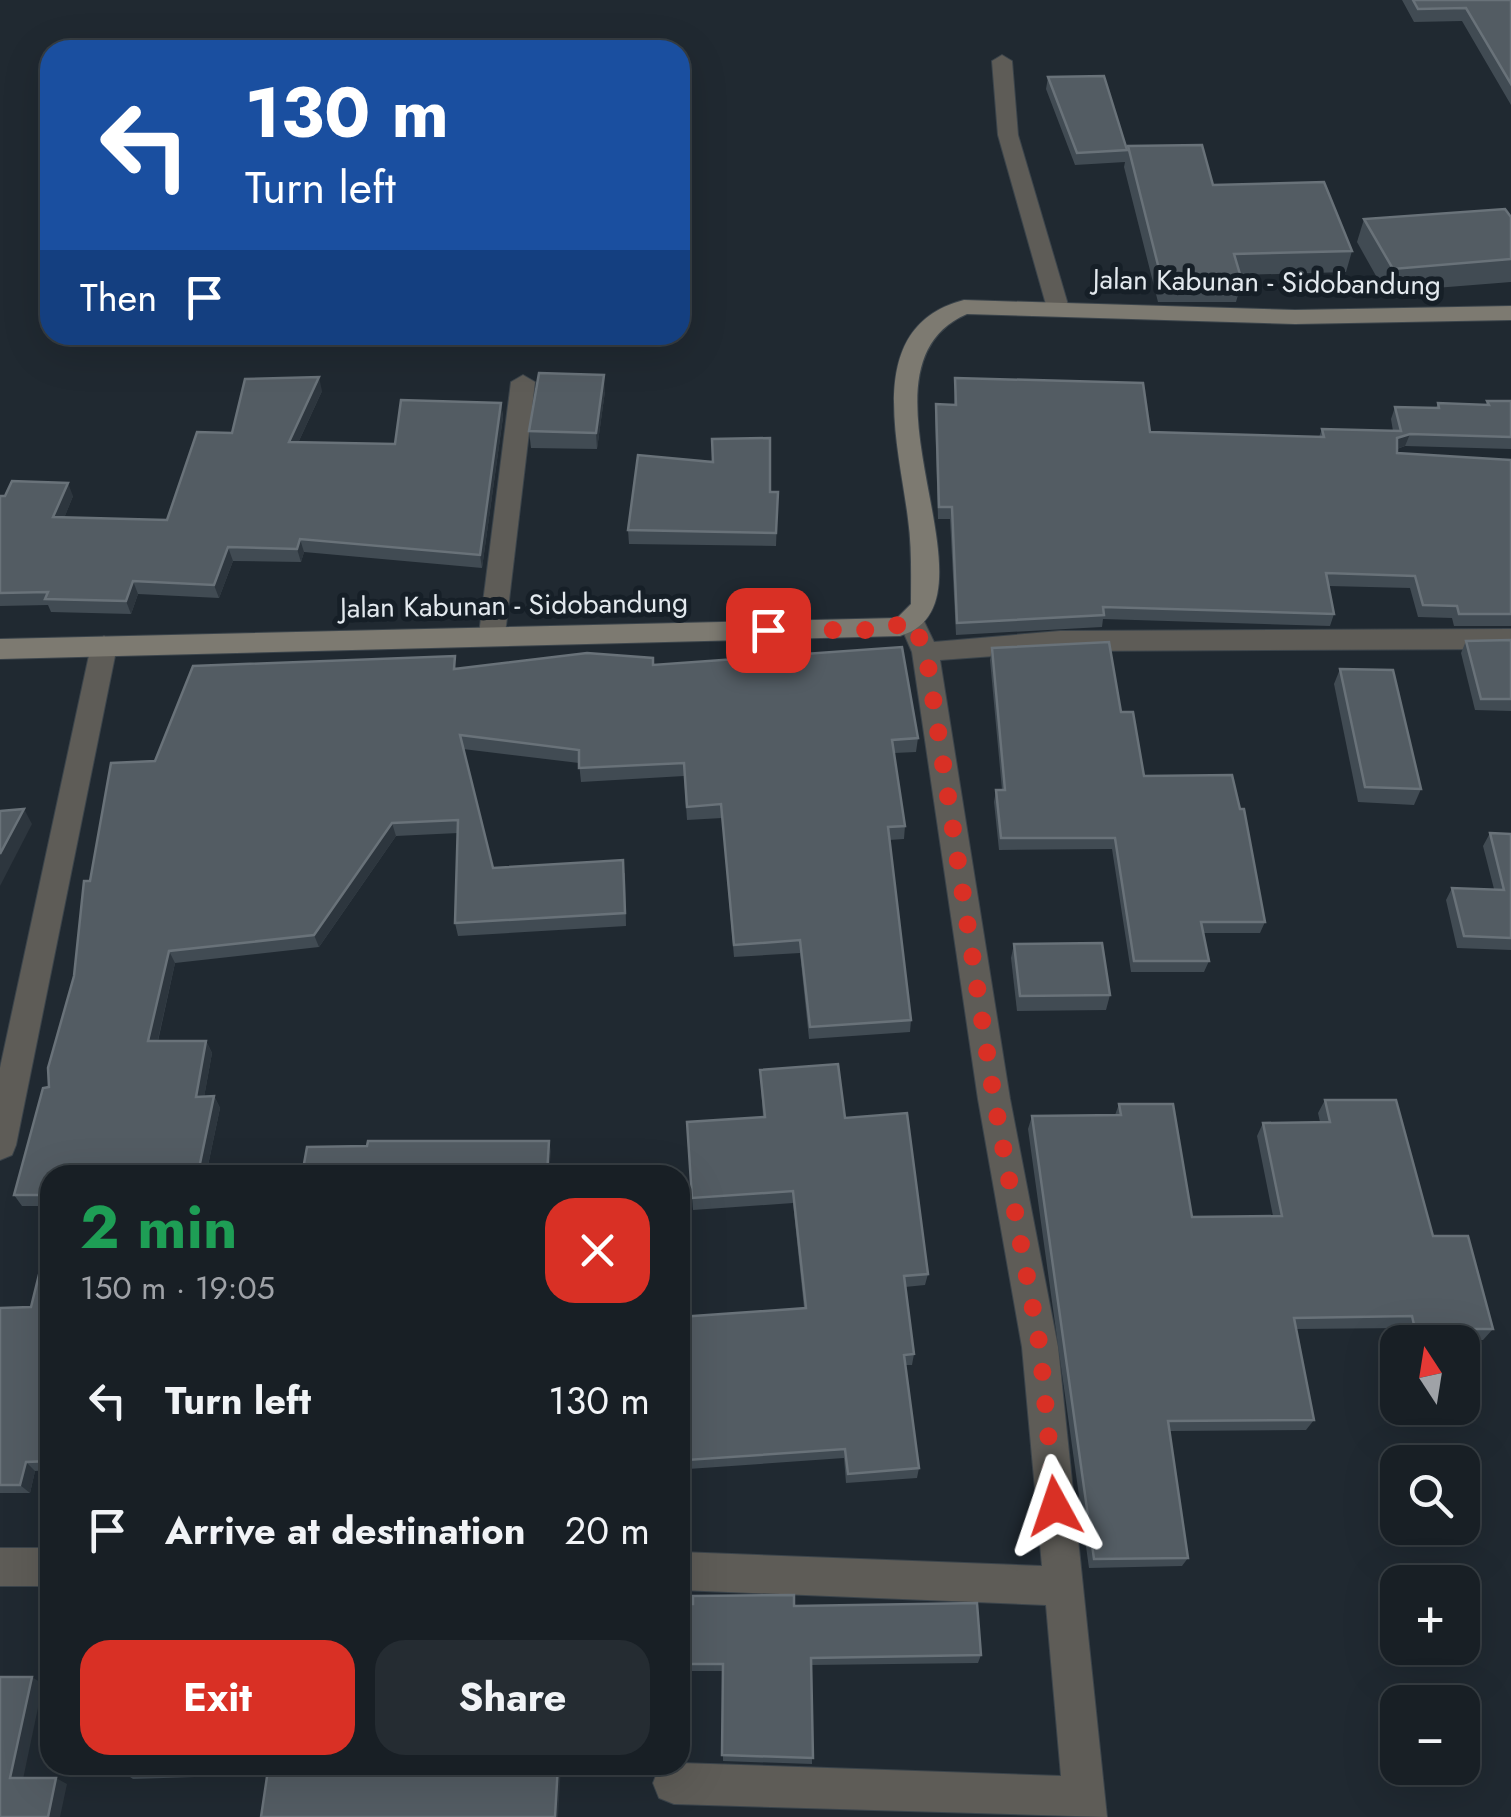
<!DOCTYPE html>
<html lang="en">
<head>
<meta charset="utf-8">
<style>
	body { margin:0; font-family:Jost,sans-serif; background:#252c32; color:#f1f3f6; height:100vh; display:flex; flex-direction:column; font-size:38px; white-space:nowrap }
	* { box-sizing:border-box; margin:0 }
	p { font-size:32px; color:#9fa2a7 }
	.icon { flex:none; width:55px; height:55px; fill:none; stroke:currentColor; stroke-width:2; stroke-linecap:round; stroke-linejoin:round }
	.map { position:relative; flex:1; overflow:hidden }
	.side { position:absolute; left:40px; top:1165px; width:650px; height:610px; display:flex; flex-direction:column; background:#181f25; border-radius:30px; box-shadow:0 10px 40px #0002,0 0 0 2px #363d42 }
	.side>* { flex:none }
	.guide { position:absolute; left:40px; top:40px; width:650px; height:305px; border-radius:30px; box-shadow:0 10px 40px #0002,0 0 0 2px #363d42; background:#1a4fa0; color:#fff; overflow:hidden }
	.needle { width:65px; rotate:348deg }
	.fabs { position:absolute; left:1380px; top:1325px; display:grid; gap:20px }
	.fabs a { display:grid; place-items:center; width:100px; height:100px; border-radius:20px; background:#181f25; box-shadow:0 10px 40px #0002,0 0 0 2px #363d42; font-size:50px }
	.pin { position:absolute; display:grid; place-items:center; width:85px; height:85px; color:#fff; margin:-42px; border-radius:20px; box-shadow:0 5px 15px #0006 }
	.me { position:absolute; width:110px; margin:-55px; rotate:355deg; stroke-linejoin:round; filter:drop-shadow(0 0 8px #0008) }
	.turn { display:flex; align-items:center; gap:35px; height:210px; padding:0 40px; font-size:45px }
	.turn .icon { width:130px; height:130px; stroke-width:2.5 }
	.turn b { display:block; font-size:70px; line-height:85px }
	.then { display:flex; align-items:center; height:95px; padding:0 40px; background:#0003; gap:20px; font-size:38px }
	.round { display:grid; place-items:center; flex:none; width:105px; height:105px; border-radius:30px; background:#252c32 }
	.headline { display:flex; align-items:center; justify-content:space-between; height:170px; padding:0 40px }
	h1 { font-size:60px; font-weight:700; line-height:75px; color:#1e9e55 }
	.primary-button { display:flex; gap:20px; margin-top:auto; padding:20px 40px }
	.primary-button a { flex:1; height:115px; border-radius:30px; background:#d93025; color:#fff; font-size:40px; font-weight:700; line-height:115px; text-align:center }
	.primary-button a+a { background:#252c32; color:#f1f3f6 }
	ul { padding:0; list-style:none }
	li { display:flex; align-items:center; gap:30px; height:130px; padding:0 40px }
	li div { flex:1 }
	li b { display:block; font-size:38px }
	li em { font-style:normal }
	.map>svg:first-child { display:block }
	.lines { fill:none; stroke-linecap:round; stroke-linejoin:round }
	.street-casing { stroke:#3b444b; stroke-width:2 }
	.secondary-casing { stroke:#3b444b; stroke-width:2 }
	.street { fill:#5e5c57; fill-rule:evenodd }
	.secondary { fill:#7d7a71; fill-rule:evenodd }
	.wall { fill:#414b53 }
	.shaded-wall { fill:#2d363e }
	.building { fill:#535c63; stroke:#697279; stroke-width:2.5 }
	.route { stroke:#d93025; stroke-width:18; stroke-dasharray:0 32.4 }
	.labels { text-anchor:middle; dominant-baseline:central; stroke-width:10; stroke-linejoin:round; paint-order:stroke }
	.street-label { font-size:28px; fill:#e3e9ee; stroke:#161f27 }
</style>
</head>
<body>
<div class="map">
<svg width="1511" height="1817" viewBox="0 0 1511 1817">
	<rect width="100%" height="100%" fill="#202931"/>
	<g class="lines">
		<defs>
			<g id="street">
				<path d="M1002,55l10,6 6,74 51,173 -11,7 -11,-7 -49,-173 -6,-74z"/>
				<path d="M523,375l12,7 -30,252 -13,9 -13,-9 32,-252z"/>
				<path d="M912,613l9,2 13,27 126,-11 451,-2v20l-451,2 -120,9 70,439 48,248 49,470 -433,-13 -15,-6 -6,-15 6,-15 21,-5 381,13 -15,-171 -366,-15v-38l362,14 -20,-219 -44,-248 -66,-447 -13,-30z"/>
				<path d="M104,636l13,10 -101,499 -4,10 -12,5v-92l91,-422z"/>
				<rect x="0" y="1548" width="50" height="38"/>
			</g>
			<path id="secondary" d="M964,300l331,10 216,-4v14l-216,4 -328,-10c-127,54 43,290 -67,322l-900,23v-20l897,-21 14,-14c0,-28 1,-57 -3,-85 -9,-75 -46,-193 56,-219z"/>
		</defs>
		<use href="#street" class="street-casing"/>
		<use href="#secondary" class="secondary-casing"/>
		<use href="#street" class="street"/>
		<use href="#secondary" class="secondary"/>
	</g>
	<g class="wall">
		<path d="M1402,0h109v105l-49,-84 -48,1z"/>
		<path d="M1048,77l79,73 1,-4 224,105 -6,21 -106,3 2,6 -6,21h-78l-34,-135 1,-5 -50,3 -29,-76z"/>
		<path d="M1511,217v65l-126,10 -28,-50 7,-23z"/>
		<path d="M955,378l195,54 169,5 3,-8 71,2 -2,-12 4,-12 41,1 2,-5 48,2 1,-4h24v48l-106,-3 -8,3v4l114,7v166h-57l-2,-8 -34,-1 -8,-29 -81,-2 5,28 -4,12 -227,-7 -1,8 -146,8 -6,-116h-12l-3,-103 1,-12h18z"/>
		<path d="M322,391l-24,52 97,1 106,-41 2,14 -21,151 -178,-16 -3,10 -68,-1 -14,37 -81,-4 -7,20 -80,-2 -3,-7 -48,1v-110h73l-9,22 103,2 65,-87z"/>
		<path d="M605,391l-8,58 -66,-1 -2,-17z"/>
		<path d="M770,492h8l-2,54 -147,-2 -1,-14z"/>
		<path d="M1511,640v71l-36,-1 -14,-57 5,-12z"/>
		<path d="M992,648l129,64 23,64 121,146 -5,11h-57l6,28 -5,11h-73l-19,-123 -113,1 -5,-48 2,-12h6l-12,-130z"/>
		<path d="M653,665l265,73 -2,14 -22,1 11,73 -1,13 -15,1 22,180 -1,12 -101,7 -9,-86 -66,4 -12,-139 -35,2 -3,-44 -103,6 -2,-19 -116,-14 30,119 132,5 1,53 -168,10 -3,-13 3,-90 -62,3 -77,111 -144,16 -17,78h48l6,12 -8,44 10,-1 6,12 -14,67h-156v31h-28l-8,-11 35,-108 25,-111 16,-95 65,-120 302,-92z"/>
		<path d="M1340,669l81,120 -7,16 -56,-3 -24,-118z"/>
		<path d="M1490,833l21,1v116l-54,-2 -11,-48 6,-12 42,1 -11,-43z"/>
		<path d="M1014,944l96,51 -4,15 -89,1 -6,-53z"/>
		<path d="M760,1070l85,48 83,156 -3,11 -20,2 9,67 -2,11h-7l14,103 -2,10 -71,5 -2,-25 -156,11 -8,-132 124,-29 -11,-105 -100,7 -6,-88 76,-5z"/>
		<path d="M1325,1100l108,136 60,93 -10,11h-76l-3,-12 -108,1 18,91 -8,10 -137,1 19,127 -6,8 -93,2 -61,-439 4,-13 83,-1 4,-11 73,113 81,-1 -16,-80 6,-13 57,-1 -2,-9z"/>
		<path d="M50,1230v240l-15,1 -5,22h-30v-185l31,-1z"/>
		<path d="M680,1604l114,2 187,49 -3,8 -167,2 1,99 -89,-3v-90h-43z"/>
		<path d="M561,1765l-428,14 -9,-6z"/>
	</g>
	<g class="shaded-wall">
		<path d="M604,375l1,16 -8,58 -1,-16z"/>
		<path d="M319,377l3,14 -30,65 -3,-14z"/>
		<path d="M501,403l2,14 -21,151 -2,-13z"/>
		<path d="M1410,434l-5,12 -12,4 4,-12z"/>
		<path d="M68,483l5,13 -14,35 -6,-14z"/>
		<path d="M300,539l4,13 -3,10 -4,-13z"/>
		<path d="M228,547l5,14 -14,37 -5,-13z"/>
		<path d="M133,581l5,13 -7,20 -5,-13z"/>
		<path d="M24,809l8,15 -32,62v-32z"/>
		<path d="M392,823l4,13 -77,111 -5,-12z"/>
		<path d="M169,951l6,12 -20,90 -7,-12z"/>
		<path d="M206,1041l6,12 -10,56 -6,-12z"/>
		<path d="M214,1096l6,12 -14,67h-7l-1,-2z"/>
		<path d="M549,1141l2,10 -2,24h-2z"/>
		<path d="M26,1462l9,9 -5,22 -10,-8z"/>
		<path d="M32,1677l11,7 -21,100 -12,-6z"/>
		<path d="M558,1765h3l-3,52h-3z"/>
		<path d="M56,1778l11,6 -7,33h-12z"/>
	</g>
	<g class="building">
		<path d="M1413,0h98v84l-45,-76 -48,1z"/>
		<path d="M1104,76l23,74 -50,3 -29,-76z"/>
		<path d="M1202,145l11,40 111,-3 28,69 -118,3 8,27h-80l-34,-135z"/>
		<path d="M1505,209l6,8v42l-118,10 -29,-50z"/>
		<path d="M539,373l65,2 -8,58 -67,-2z"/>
		<path d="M319,377l-30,65 106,2 6,-44 100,3 -21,152 -180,-16 -3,10 -69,-2 -14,38 -81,-4 -7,20 -81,-2 3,-7 -48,1v-97h5l7,-15 56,2 -15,34 114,3 30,-88 35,1 13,-54z"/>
		<path d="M955,378l188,5 7,49 174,5 -2,-8 79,2 -6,-24 44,1 -1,-5 51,2 -2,-4h24v36l-101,-3 -13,4v15l114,7v154h-52l-2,-8 -34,-1 -8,-29 -89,-3 8,41 -231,-7 1,8 -147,8 -5,-116h-13l-3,-103 20,1z"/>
		<path d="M770,438v54h8l-2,41 -148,-3 10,-75 75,7 -1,-23z"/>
		<path d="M1511,640v59h-30l-15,-58z"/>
		<path d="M1109,642l12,70h12l11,64 88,-1 8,34h4l21,113h-64l8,39h-75l-19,-123h-114l-5,-48h9l-13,-142z"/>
		<path d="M902,647l16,91 -26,2 13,86 -17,1 23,193 -101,7 -10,-87 -66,5 -13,-141 -34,3 -3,-44 -105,5v-18l-119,-15 33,133 130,-8 2,53 -170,10 3,-103 -66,3 -78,112 -145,16 -21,90h58l-10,56 18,-1 -16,77 -47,2h-101v20h-36l29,-107 6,-1 -1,-19 26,-92 10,-95h6l21,-118 44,-2 38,-95 262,-10 -1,13 133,-16 66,5v7z"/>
		<path d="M1340,669l53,1 28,119 -56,-2z"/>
		<path d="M24,809l-24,45v-43z"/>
		<path d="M1490,833l21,1v104l-47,-2 -12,-48 52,2z"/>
		<path d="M1102,943l8,52 -90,1 -6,-52z"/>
		<path d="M838,1064l7,54 62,-5 21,161 -24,2 10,78 -10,1 15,113 -71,6 -3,-25 -158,11 -7,-143 126,-9 -13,-117 -101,7 -5,-76 78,-5 -5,-47z"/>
		<path d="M1325,1100h71l37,136h35l25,93h-78l-3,-13 -118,2 20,102 -146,1 20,137 -94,1 -62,-443 89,-1 -2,-11h54l19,113 90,-1 -19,-93 67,-1z"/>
		<path d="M368,1141h181l-2,34h-245l5,-28 60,-1z"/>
		<path d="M50,1230v231l-24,1 -6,23h-20v-177l31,-1z"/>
		<path d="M794,1595v11l183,-3 4,52 -170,3 2,100 -91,-3 1,-91h-43v-60h13v-8z"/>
		<path d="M0,1677h32l-22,101h46l-8,39h-48z"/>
		<path d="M125,1765h433l-3,52h-294l7,-47 -144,3z"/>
	</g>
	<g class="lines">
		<path class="route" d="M768,630h107l37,-8 14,30 68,446 46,249 15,159"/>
	</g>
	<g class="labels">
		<g class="street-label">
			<text transform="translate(1267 282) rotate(1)">Jalan Kabunan - Sidobandung</text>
			<text transform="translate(514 605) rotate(-1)">Jalan Kabunan - Sidobandung</text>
		</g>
	</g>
</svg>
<div class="fabs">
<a><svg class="needle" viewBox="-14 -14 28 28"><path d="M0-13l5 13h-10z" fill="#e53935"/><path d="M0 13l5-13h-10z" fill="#9fa2a7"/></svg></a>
<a><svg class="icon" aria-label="search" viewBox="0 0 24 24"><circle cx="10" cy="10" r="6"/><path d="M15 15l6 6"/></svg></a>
<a>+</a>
<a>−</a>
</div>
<div class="pin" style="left:768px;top:630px;background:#d93025"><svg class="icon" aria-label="arrive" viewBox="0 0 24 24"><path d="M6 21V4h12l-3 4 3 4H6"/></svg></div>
<svg class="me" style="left:1055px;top:1506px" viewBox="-20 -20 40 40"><path d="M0-17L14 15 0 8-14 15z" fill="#d93025" stroke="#fff" stroke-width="4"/></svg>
<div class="guide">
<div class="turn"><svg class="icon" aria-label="left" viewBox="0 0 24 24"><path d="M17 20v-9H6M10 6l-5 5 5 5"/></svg><div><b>130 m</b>Turn left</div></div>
<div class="then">Then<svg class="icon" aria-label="arrive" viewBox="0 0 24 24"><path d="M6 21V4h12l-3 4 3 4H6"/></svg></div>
</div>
<section class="side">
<div class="headline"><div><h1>2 min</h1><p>150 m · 19:05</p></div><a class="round" style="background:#d93025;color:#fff"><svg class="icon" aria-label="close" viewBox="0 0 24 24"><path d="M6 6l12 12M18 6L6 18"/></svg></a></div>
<ul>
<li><svg class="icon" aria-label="left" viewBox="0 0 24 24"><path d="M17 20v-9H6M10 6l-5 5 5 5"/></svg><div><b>Turn left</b></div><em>130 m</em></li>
<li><svg class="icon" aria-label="arrive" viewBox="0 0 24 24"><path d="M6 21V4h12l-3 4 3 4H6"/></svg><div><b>Arrive at destination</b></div><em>20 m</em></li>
</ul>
<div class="primary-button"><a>Exit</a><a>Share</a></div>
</section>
</div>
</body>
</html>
